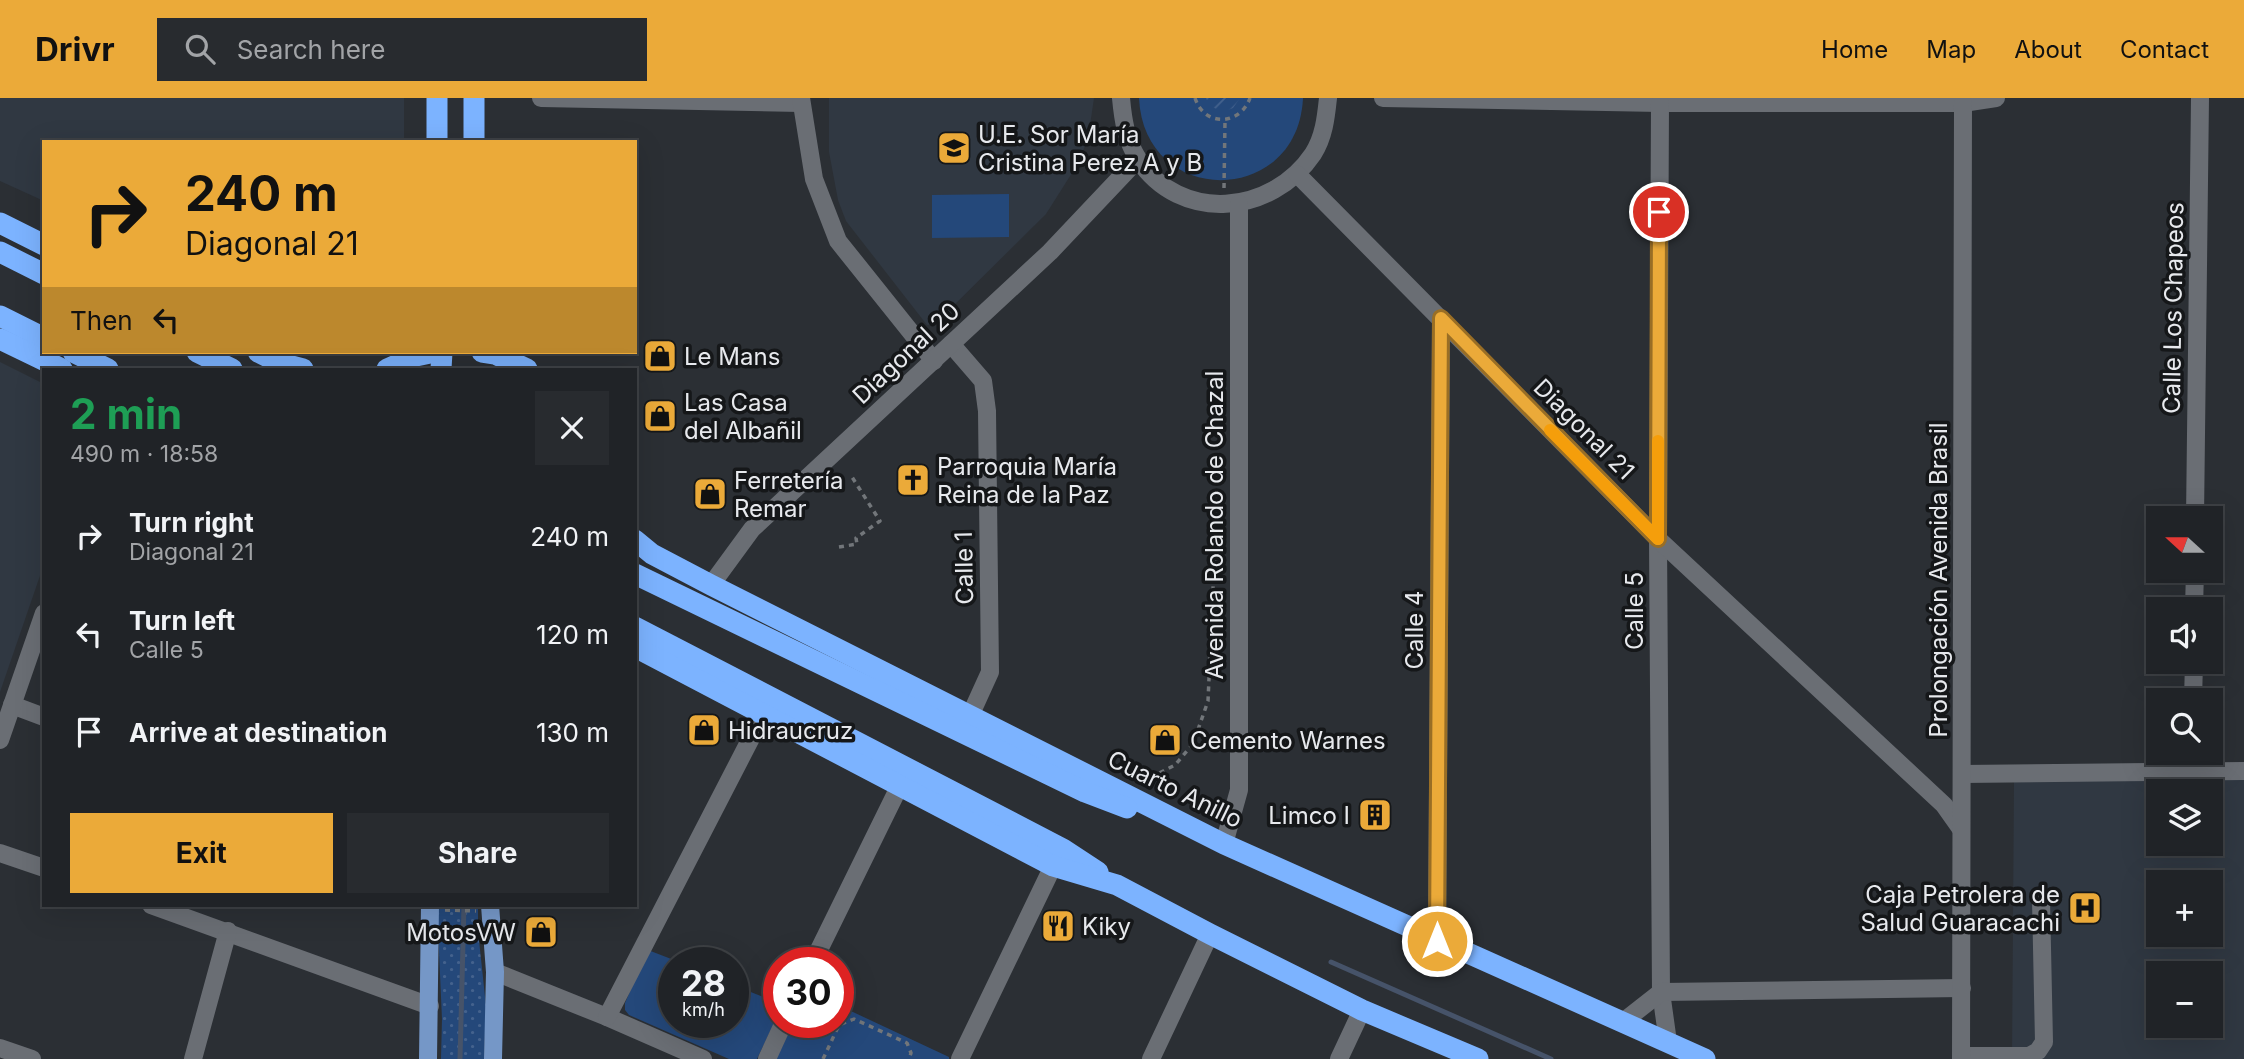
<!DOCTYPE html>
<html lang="en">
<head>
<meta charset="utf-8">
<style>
	body { margin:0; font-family:Inter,sans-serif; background:#282b2f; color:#f1f3f6; height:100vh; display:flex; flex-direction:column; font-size:26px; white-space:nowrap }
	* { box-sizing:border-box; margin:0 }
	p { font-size:23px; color:#a2a4a7 }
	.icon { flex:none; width:38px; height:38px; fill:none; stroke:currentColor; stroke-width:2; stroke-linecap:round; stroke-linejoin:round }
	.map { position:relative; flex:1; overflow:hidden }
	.panel { position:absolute; left:42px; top:270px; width:595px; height:539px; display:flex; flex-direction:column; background:#202327; border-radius:0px; box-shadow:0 7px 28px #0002,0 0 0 2px #3d4044 }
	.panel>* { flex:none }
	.banner { position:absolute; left:42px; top:42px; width:595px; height:214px; border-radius:0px; box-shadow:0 7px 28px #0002,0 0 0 2px #3d4044; background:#ebaa39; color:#111; overflow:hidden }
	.needle { width:46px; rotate:291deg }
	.controls { position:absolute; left:2146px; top:408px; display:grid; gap:14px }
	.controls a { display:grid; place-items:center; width:77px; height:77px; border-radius:0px; background:#202327; box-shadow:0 7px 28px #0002,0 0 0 2px #3d4044; font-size:35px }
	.speed { position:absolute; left:658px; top:849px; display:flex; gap:14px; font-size:35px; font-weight:700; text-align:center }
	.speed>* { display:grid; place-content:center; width:91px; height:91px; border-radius:50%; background:#202327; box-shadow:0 7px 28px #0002,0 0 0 2px #3d4044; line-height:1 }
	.speed small { font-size:18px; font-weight:400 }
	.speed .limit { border:10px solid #d22; background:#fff; color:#111 }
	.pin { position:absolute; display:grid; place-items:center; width:60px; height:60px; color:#fff; margin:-30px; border:4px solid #fff; border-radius:50%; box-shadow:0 2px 7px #0007 }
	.me { position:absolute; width:77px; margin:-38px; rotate:0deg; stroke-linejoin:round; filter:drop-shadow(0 0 5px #0008) }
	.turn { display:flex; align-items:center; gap:24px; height:147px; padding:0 28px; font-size:32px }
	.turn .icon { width:91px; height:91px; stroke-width:2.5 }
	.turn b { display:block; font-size:49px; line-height:60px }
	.then { display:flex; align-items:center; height:66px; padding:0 28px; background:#0003; gap:14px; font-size:26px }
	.round { display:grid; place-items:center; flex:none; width:74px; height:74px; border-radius:0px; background:#282b2f }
	.head { display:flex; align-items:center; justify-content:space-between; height:119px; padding:0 28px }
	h1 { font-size:42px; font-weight:700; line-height:52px; color:#1e9e55 }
	.button { display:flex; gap:14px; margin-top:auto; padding:14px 28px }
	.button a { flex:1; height:80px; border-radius:0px; background:#ebaa39; color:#111; font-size:28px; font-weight:700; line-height:80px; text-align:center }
	.button a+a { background:#282b2f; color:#f1f3f6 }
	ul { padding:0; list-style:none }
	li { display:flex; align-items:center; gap:21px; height:98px; padding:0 28px }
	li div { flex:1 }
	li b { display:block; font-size:26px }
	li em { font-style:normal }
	header { display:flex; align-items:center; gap:42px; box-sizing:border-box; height:98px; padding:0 35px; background:#ebaa39; color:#111 }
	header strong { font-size:33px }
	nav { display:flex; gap:38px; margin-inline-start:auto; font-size:24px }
	.search { width:490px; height:63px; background:#282b2f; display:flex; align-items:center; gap:18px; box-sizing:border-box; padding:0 24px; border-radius:0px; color:#a2a4a7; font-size:26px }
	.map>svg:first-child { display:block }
	.built { fill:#303842; fill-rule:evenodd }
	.grass { fill:url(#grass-dots) }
	.park { fill:#24487a }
	.garden { fill:url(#garden-furrows) }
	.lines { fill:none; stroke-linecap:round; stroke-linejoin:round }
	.stream { stroke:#465369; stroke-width:5 }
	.path { stroke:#72767a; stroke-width:3.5; stroke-dasharray:5 5; stroke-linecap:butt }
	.minor { stroke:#6a6e74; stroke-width:18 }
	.major { stroke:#7597c7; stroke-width:18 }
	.highway { stroke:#7cb3ff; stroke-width:21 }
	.route-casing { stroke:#996e25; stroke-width:18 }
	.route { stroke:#ebaa39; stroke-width:12 }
	.slow { stroke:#f59e0b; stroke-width:12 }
	.labels { text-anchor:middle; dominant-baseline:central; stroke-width:7; stroke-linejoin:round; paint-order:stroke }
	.poi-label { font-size:24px; fill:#e7e9ed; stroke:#151719; text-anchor:start }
	.street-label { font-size:24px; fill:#e7e9ed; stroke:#151719 }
</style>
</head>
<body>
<header>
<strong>Drivr</strong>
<div class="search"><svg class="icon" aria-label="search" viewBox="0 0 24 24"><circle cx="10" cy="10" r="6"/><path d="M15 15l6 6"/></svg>Search here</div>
<nav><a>Home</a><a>Map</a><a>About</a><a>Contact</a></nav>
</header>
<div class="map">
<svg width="2244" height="961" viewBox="0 0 2244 961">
	<defs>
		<pattern id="grass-dots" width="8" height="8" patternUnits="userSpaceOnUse" patternTransform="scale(1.75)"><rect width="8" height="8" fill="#24487a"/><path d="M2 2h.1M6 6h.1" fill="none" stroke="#44628d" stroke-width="1.8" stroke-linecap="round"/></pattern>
		<pattern id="garden-furrows" width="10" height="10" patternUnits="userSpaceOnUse" patternTransform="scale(1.75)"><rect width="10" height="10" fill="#24487a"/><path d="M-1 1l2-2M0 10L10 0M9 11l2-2" fill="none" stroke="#44628d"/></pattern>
	</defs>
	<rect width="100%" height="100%" fill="#2b2f34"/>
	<g class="built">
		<path d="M0,0h404v44h-360v59l-44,-20z"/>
		<path d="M829,0h265l-6,41 -11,26 -31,49 -111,110 -8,1 -81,-104 -8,-21 -9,-48z"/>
		<path d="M0,264l44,22v180l-44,128z"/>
		<path d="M2244,680v281h-232l2,-277zM2158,693h52v53h-52zM2158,784h52v52h-52zM2158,875h52v53h-52z"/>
	</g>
	<path class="grass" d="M437,807h41v26l8,75 -2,53h-43l1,-40z"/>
	<g class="park">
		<path d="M1139,0h164c-5,109 -159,110 -164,0z"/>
		<path d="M1009,96v43l-77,1v-43z"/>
		<path d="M648,852l31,12h-5v60h59v-37l46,18v10l-22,46h-28l-100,-44 -4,-5v-7z"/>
		<path d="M838,907l111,52v2h-173l18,-37h44z"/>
	</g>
	<path class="garden" d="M1206,0h34l-7,10c-11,5 -22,2 -27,-10z"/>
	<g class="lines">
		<g class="stream">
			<path d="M1331,864l220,97"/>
			<path d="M460,961l4,-154"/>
		</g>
		<g class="path">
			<path d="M1195,0c9,29 45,28 55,0"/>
			<path d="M1224,90l1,-68"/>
			<path d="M839,449l18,-3 -1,-6 24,-17 -28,-44"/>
			<path d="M1142,684l33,-17 18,-21 15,-43 7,-156 7,-11"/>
			<path d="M445,812l31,1"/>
			<path d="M823,961l16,-34 15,-6 53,24 4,10 -2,6"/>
		</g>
		<g class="minor">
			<path d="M541,0l260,5"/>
			<path d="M801,0l13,81 24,62 96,120"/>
			<path d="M1121,0c2,22 5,42 17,61 42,65 134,56 175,-5 11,-17 13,-37 15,-56"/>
			<path d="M1383,0l277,5h303l33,-5"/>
			<path d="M1660,5l-2,436 3,453 7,50"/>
			<path d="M1297,76l361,365 286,266 17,24"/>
			<path d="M951,246l32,37 4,30 3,261 -20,44"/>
			<path d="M2195,420l5,-420"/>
			<path d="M711,487l41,-56 298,-277 88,-93"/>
			<path d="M2194,511l1,-39"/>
			<path d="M2193,602l1,-38"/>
			<path d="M12,607l32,12"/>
			<path d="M0,642l44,-127"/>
			<path d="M2192,672l1,-18"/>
			<path d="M1962,676l282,-3"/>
			<path d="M1224,746l15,-54v-586"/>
			<path d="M0,755l44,15"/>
			<path d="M151,807l279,101"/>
			<path d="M1437,843l4,-622"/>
			<path d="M813,864l87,-177"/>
			<path d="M495,874l112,45 96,42"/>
			<path d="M607,919l157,-304"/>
			<path d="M1624,923l37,-29 301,-4"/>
			<path d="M0,950l32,11"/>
			<path d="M1962,958h67l9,-5 6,-9 -3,-142"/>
			<path d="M193,961l35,-128"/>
			<path d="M767,961l17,-37"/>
			<path d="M960,961l93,-193"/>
			<path d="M1151,961l59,-125"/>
			<path d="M1339,961l23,-49"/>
			<path d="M1961,961l2,-956"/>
		</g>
		<g class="major">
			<path d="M490,807l5,67 -2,87"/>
			<path d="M428,961l2,-154"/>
		</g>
		<g class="highway">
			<path d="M474,0v44"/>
			<path d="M437,44v-44"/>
			<path d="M0,125l44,22"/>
			<path d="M0,154l44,22"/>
			<path d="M0,218l44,22"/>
			<path d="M0,241l62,30"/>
			<path d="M73,254l35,17"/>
			<path d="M197,254l35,17"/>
			<path d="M258,254l22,11 23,6"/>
			<path d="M482,254l13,2 32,15"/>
			<path d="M387,271l29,-13 19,-4"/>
			<path d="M441,271l1,-17"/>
			<path d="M635,442l17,14 59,31 513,259 481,215"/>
			<path d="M635,476l450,218 42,16"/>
			<path d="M635,529l428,222 35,23"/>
			<path d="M635,549l418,219 64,19 93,49 152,76 116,49"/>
		</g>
	</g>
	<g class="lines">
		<defs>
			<path id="route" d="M1437,843l4,-623 217,221 1,-327"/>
		</defs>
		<use href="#route" class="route-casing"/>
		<use href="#route" class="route"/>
		<path class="slow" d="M1550,332l108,109v-98"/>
	</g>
	<defs>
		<symbol id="school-square" viewBox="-11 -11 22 22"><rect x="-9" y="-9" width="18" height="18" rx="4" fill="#ebaa39" stroke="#151719"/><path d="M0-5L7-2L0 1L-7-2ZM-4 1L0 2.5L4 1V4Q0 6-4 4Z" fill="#111"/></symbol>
		<symbol id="shop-square" viewBox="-11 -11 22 22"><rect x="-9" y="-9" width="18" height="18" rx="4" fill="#ebaa39" stroke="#151719"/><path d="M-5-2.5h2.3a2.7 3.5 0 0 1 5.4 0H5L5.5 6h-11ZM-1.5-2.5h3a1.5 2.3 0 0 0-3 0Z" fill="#111"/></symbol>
		<symbol id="church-square" viewBox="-11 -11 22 22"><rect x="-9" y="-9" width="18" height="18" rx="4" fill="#ebaa39" stroke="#151719"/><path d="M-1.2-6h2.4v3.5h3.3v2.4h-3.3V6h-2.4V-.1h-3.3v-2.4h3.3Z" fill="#111"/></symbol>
		<symbol id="building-square" viewBox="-11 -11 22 22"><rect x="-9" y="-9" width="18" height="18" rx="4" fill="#ebaa39" stroke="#151719"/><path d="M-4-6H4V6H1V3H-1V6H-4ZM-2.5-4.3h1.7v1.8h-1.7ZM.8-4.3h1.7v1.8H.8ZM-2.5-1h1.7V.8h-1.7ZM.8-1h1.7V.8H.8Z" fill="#111"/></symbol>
		<symbol id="hospital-square" viewBox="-11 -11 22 22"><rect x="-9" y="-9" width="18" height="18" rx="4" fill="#ebaa39" stroke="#151719"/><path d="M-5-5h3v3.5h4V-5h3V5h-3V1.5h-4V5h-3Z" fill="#111"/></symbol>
		<symbol id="restaurant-square" viewBox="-11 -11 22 22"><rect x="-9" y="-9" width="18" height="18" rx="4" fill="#ebaa39" stroke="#151719"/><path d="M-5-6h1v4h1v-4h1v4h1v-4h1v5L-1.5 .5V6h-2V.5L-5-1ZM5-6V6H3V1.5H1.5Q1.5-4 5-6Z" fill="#111"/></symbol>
	</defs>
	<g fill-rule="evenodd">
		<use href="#school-square" x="935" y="31" width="38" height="38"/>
		<use href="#shop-square" x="641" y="239" width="38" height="38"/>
		<use href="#shop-square" x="641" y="299" width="38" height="38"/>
		<use href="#church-square" x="894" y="363" width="38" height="38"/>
		<use href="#shop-square" x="691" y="377" width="38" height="38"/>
		<use href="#shop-square" x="685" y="613" width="38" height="38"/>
		<use href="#shop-square" x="1146" y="623" width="38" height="38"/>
		<use href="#building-square" x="1356" y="698" width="38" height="38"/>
		<use href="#hospital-square" x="2066" y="791" width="38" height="38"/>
		<use href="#restaurant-square" x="1039" y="809" width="38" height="38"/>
		<use href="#shop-square" x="522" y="815" width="38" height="38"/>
	</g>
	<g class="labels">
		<g class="poi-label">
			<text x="978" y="36">U.E. Sor María<tspan x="978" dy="28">Cristina Perez A y B</tspan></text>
			<text x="684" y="258">Le Mans</text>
			<text x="684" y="304">Las Casa<tspan x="684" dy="28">del Albañil</tspan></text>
			<text x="937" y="368">Parroquia María<tspan x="937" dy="28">Reina de la Paz</tspan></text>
			<text x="734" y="382">Ferretería<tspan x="734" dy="28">Remar</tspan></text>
			<text x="728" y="632">Hidraucruz</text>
			<text x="1190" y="642">Cemento Warnes</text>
			<text x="1350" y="717" text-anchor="end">Limco I</text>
			<text x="2060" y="796" text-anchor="end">Caja Petrolera de<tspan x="2060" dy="28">Salud Guaracachi</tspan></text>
			<text x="1082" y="828">Kiky</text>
			<text x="516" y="834" text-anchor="end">MotosVW</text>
		</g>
		<g class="street-label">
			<text transform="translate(2173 210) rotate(-89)">Calle Los Chapeos</text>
			<text transform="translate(906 255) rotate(-43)">Diagonal 20</text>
			<text transform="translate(1584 331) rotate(45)">Diagonal 21</text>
			<text transform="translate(1214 427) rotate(-90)">Avenida Rolando de Chazal</text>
			<text transform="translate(964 470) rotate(-91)">Calle 1</text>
			<text transform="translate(1938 482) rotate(-90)">Prolongación Avenida Brasil</text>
			<text transform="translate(1634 513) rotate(-90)">Calle 5</text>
			<text transform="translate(1414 532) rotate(-90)">Calle 4</text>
			<text transform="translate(1175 691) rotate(26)">Cuarto Anillo</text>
		</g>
	</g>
</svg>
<div class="controls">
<a><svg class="needle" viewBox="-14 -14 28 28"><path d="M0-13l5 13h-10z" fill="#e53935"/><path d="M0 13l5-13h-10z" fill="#a2a4a7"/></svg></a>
<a><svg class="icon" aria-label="sound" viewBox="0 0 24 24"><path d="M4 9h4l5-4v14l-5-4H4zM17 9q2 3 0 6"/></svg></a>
<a><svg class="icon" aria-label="search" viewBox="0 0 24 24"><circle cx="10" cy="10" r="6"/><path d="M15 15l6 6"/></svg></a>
<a><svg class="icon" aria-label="layers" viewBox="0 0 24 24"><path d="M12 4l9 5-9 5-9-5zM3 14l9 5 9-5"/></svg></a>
<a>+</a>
<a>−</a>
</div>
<div class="speed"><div>28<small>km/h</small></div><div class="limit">30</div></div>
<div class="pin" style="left:1659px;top:114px;background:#d93025"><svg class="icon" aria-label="arrive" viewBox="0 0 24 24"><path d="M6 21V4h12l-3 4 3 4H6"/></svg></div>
<svg class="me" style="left:1437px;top:843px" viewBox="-20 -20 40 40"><circle r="17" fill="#ebaa39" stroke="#fff" stroke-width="3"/><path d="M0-11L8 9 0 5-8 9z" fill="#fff"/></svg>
<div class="banner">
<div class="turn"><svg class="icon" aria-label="right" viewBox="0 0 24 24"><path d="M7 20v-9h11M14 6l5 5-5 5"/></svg><div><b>240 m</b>Diagonal 21</div></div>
<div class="then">Then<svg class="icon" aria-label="left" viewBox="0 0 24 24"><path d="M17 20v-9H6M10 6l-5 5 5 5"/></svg></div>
</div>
<section class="panel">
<div class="head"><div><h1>2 min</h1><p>490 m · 18:58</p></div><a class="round"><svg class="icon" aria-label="close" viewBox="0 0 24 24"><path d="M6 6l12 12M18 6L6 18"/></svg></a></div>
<ul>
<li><svg class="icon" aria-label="right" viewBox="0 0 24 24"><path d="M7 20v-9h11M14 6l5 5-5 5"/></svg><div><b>Turn right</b><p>Diagonal 21</p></div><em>240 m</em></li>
<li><svg class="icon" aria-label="left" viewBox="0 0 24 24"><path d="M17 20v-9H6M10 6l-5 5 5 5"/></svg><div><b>Turn left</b><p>Calle 5</p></div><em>120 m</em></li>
<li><svg class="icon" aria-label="arrive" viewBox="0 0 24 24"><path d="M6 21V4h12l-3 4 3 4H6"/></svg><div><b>Arrive at destination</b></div><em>130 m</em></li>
</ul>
<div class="button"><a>Exit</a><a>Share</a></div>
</section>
</div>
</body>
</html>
